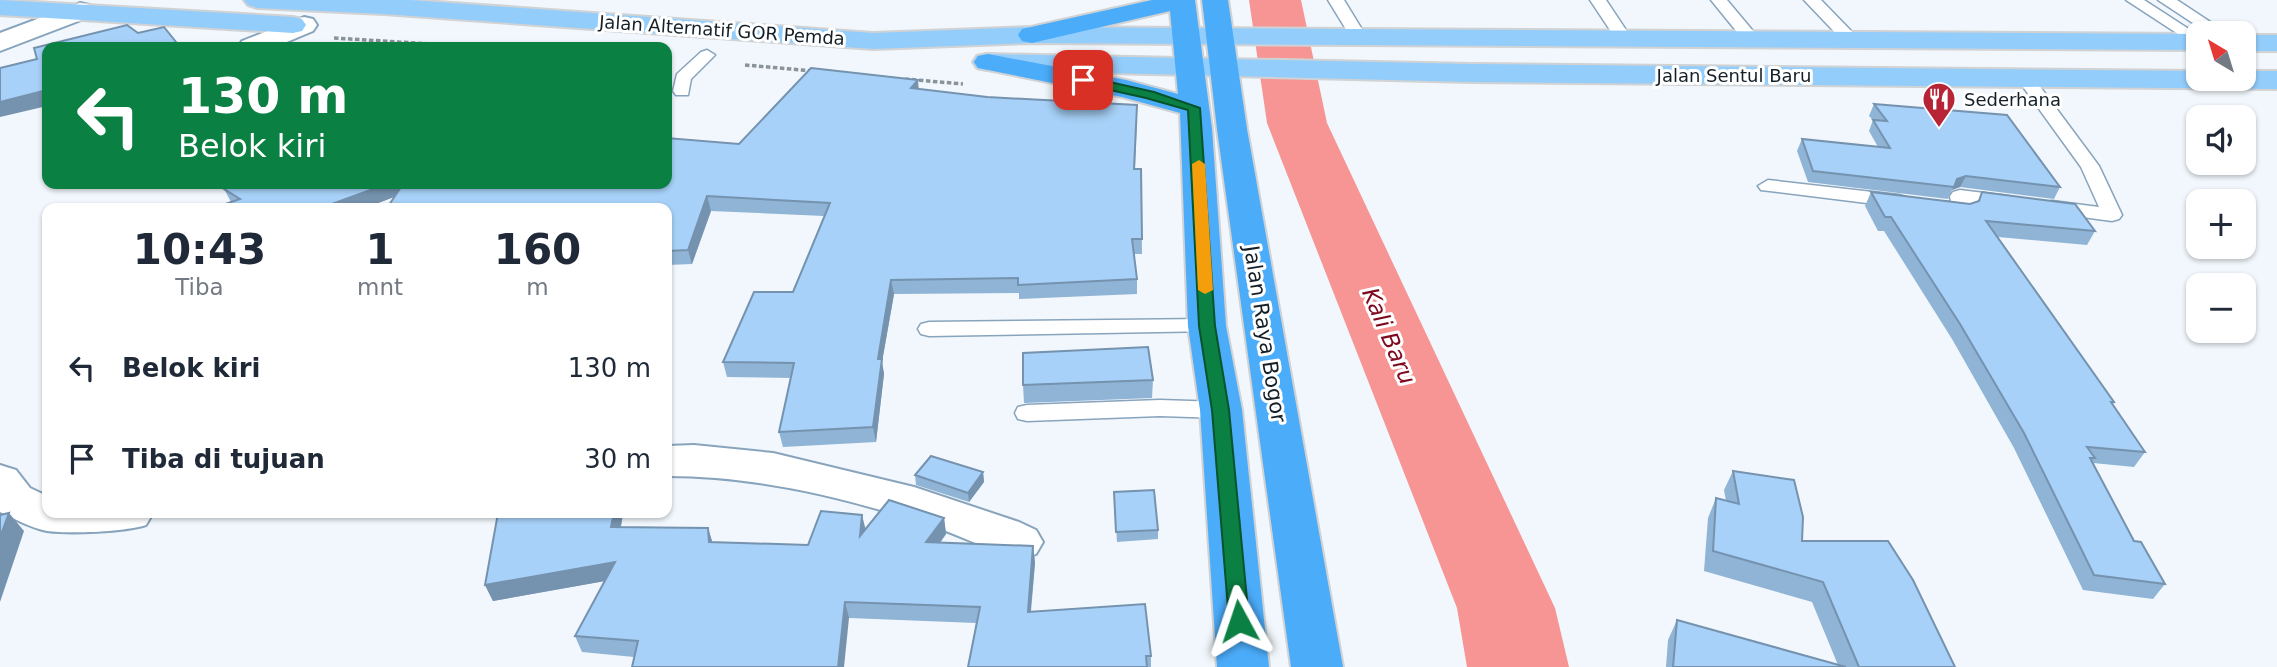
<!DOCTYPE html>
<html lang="id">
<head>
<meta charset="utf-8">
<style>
	body { margin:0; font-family:"DejaVu Sans",sans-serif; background:#f6f6f7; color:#1f2937; height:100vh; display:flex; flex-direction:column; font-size:26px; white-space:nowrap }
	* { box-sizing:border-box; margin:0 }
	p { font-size:23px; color:#747a83 }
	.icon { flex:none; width:38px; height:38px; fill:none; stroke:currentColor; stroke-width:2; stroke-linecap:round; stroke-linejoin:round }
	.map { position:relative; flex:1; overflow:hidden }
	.details { position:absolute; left:42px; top:203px; width:630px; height:315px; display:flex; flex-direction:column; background:#fff; border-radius:14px; box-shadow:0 2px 5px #0004 }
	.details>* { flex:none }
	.top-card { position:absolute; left:42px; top:42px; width:630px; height:147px; border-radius:14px; box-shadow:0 2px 5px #0004; background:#0b8043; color:#fff; overflow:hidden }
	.needle { width:46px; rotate:322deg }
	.fabs { position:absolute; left:2186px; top:21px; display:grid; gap:14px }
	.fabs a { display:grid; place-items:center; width:70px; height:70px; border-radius:14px; background:#fff; box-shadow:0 2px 5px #0004; font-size:35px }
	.pin { position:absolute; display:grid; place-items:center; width:60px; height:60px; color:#fff; margin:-30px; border-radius:14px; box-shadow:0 4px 10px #0006 }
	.me { position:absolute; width:77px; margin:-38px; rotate:355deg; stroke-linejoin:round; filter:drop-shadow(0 0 5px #0008) }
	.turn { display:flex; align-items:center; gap:24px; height:147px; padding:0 21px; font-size:32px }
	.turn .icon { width:91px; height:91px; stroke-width:2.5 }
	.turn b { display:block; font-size:49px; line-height:60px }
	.eta { display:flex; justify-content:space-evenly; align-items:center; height:119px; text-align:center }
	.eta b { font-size:42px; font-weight:700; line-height:49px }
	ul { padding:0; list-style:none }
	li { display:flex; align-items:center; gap:21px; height:91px; padding:0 21px }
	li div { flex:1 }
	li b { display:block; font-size:26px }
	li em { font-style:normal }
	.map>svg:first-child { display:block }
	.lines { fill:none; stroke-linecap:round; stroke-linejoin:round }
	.river { fill:#f69594; fill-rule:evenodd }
	.lane-casing { stroke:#88a4bd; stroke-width:3 }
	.street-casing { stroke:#88a4bd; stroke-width:4 }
	.primary-casing { stroke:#d0d2d4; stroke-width:4 }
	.highway-casing { stroke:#d0d2d4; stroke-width:4 }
	.path { stroke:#8b939a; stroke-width:3.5; stroke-dasharray:4.5 2.5; stroke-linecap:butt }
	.lane { fill:#fff; fill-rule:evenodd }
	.street { fill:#fff; fill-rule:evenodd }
	.primary { fill:#93cdfc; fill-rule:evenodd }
	.highway { fill:#4bacfa; fill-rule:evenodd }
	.wall { fill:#90b4d5 }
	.shaded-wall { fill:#7592ae }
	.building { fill:#a7d1f8; stroke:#7592ae; stroke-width:2 }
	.route { fill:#0b8043; stroke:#07532c; stroke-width:2 }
	.slow { fill:#f59e0b }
	.labels { text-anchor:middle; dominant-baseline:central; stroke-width:6; stroke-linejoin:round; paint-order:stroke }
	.far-street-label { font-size:18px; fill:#141f28; stroke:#fff }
	.far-poi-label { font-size:18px; fill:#141f28; stroke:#fff; text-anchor:start }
	.street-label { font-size:21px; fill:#141f28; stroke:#fff }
	.water-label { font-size:23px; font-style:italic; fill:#7e081d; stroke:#fff }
</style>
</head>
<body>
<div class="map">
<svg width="2277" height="667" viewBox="0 0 2277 667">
	<rect width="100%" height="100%" fill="#f1f7fc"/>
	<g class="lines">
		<path class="river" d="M1249,0h52l26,123 228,485 14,59h-102l-10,-59 -190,-485z"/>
		<defs>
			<g id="lane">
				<path d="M1328,0h16l22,36 -2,3h-12z"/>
				<path d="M1590,0h16l26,39 -2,3h-12z"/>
				<path d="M1711,0h16l31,37 2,3 -2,3h-12z"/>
				<path d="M1804,0h17l36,37 2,3 -2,3h-12z"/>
				<path d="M2126,0h18l54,35v12z"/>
				<path d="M2158,0h19l50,33h-19z"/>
				<path d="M707,50l8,5 -24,24 -3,16h-12l-3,-4 4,-17 24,-22z"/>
				<path d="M2024,72l6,1 69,93 23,49 -3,4 -7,2 -60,-8 -7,-2 -3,-4 3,-4 7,-2 47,6 -18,-40 -65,-90z"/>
				<path d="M1768,180l131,15 7,2 3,4 -3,4 -7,2 -138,-17 -3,-4z"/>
				<path d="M1960,190l48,6 7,2 3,4 -3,4 -7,2 -36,-5 1,6 -3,4 -7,2 -30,-5 -3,-4 3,-4h18l-1,-6 3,-4z"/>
				<path d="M1207,319l8,2 3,5 -3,5 -286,5 -8,-2 -3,-5 3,-5 8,-2z"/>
				<path d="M1160,400l61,2 9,2 3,6 -3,6 -9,2 -61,-2 -133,5 -9,-2 -3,-6 3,-6 9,-2z"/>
			</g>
			<g id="street">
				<path d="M80,3l9,2 4,6 -4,6 -89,34v-18z"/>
				<path d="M304,17l9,2 4,6 -4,6 -38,16h-37l4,-6z"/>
				<path d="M694,445l79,8 141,34 105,35 17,8 7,12 -7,12 -16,6c-29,-9 -56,-23 -85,-33 -87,-29 -177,-51 -268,-51v-30z"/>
				<path d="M0,465l16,5 14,18 17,8v17h106l-7,12c-22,7 -76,9 -99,6 -16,-3 -32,-12 -47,-19z"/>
			</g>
			<g id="primary">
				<path d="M0,0l293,17 9,2 4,6 -4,6 -9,2 -293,-18z"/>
				<path d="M244,0h166l463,33 159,-6 1166,7v16l-1166,-7 -159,6 -489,-35 -127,-6 -9,-3z"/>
				<rect x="2244" y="35" width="33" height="16"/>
				<path d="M987,54l484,10 727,7v8h46v-8h33v18l-806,-7 -484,-12 -10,-2 -4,-6 4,-6z"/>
			</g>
			<g id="highway">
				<path d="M1152,0h43l17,129 14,197 16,84 27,257h-52l-17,-257 -12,-84 -8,-213 -58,-16 -144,-29 -4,-6 4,-6 10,-2 138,26 52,14 -8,-83 -138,32 -10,-2 -4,-6 4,-6z"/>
				<path d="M1202,0h26l19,129 96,538h-52l-74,-538z"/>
			</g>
		</defs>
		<use href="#lane" class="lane-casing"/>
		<use href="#street" class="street-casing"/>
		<use href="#primary" class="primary-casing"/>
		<use href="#highway" class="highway-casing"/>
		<g class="path">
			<path d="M334,38l146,9"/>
			<path d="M745,65l68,6"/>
			<path d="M905,79l58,5"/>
		</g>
		<use href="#lane" class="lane"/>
		<use href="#street" class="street"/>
		<use href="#primary" class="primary"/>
		<use href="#highway" class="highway"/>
	</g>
	<g class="wall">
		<path d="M919,89l218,29 -2,51h6l1,85h-8l3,25v15l-118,5v-6l-125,1 -12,68 2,12 -8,68 -93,5 -4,-15 12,-54 -64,-1 -4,-15 70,-70 31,-76 -113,-5 -19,53 -25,1v-57l-273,-11 -29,11h-151l17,-6 -7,-13 515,-45z"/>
		<path d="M1874,104l186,83 -6,12 -94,-12 -8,3 -4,9 -140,-17 -11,-31 5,-12 76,8 -9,-16 4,-11 -4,-4z"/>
		<path d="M1871,192l99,12 8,-3 4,-9 113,39 -8,14 -89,-8 116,165 -1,3 32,47 -11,15 -41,-4 41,78 31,43 -12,15 -70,-9 -69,-142 -62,-109 -68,-108h-6l-13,-25z"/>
		<path d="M1153,380l-1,18 -128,5 -1,-18z"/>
		<path d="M1733,471l69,70 153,126h-289l2,-27 9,-20 161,45 -26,-63 -108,-31 4,-53 8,-20 10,3 -2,-11z"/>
		<path d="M983,472l1,10 -15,20 -53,-17 -1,-10z"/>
		<path d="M1114,492l44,38v9l-41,3z"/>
		<path d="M498,513h125l-2,14 87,1 4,14 96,3 57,-16 79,-11 2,16 -6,9 93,3 2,17 -4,49 120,44v11h-183l8,-44 -127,-5 -215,39 -52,-5 -7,-16 30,-55 -112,20 -8,-16z"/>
	</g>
	<g class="shaded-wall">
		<path d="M918,80l1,13 -8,-5z"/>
		<path d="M47,90v16l-47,11v-15z"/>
		<path d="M1966,176l-6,11 -8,3 5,-11z"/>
		<path d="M387,184h26l2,5 -50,19h-44z"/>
		<path d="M707,196l4,15 -19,53 -4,-14z"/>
		<path d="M891,280l3,14 -12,68 2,12 -8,68 -3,-15 5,-68z"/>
		<path d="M983,472l1,10 -15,20 -1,-9z"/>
		<path d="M9,513l15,18 -24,71v-65z"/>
		<path d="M614,513h9l-5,30 -7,-16z"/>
		<path d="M862,515l4,16 -6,5z"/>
		<path d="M944,518l2,16 -18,25 -2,-17z"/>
		<path d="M708,528l5,16 -4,-2z"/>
		<path d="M1033,546l2,17 -6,65 -1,-16z"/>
		<path d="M615,562l7,16 -129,23 -8,-16z"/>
		<path d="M845,602l4,16 -5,49h-6z"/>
	</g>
	<g class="building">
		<path d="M127,25l11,8 26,-6 16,20h-133v43l-47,12v-34l37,-9 -3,-11z"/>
		<path d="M811,68l107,12 -7,8 76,9 150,8 -3,64h7l1,70h-10l5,40 -119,6v-7l-127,2 -13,79h4l-9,68 -94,5 15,-69 -71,-1 31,-70h39l37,-89 -123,-7 -19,54 -21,1v-43h-280l16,-24h264v-46l72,6z"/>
		<path d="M1874,104l133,11 53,72 -94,-11 -9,3 -3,8 -141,-16 -11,-32 88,9 -17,-28 14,1z"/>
		<path d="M237,184h150l-66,24h-107l26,-9 -16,-10z"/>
		<path d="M1871,192l99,12 9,-3 3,-9 93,12 20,27 -109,-10 128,181h-3l34,50 -58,-5 8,11h-5l44,83 7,1 24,42 -71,-9 -70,-142 -64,-109 -69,-107h-6z"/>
		<path d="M1148,347l5,33 -130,5v-32z"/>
		<path d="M931,456l52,16 -15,21 -53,-18z"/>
		<path d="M1733,471l61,9 9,37 -1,24h86l25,39 42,87h-96l-36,-85 -110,-31 3,-53 23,6z"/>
		<path d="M1154,490l4,40 -42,2 -2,-40z"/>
		<path d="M889,500l55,18 -18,24 107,4 -5,66 117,-8 6,52h-5l1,11h-179l12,-60 -135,-5 -7,65h-206l6,-26 -63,-5 40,-74 -130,23 13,-72h116l-3,14 97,1 1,14 99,3 13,-34 41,4 -2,21z"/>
		<path d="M9,513l-9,24v-22z"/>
		<path d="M1677,620l169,47h-173z"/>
	</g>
	<path class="route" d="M1083,76l71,16 46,16 15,218 14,84 20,211 -3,6 -7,2 -7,-2 -3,-6 -17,-211 -13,-84 -11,-216 -42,-12 -67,-15 -2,-3z"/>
	<path class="slow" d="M1199,160l6,4 8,126 -8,4 -7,-4 -6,-126z"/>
	<defs>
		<symbol id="restaurant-pin" viewBox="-11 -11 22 30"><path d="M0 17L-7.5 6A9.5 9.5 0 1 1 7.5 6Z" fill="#b62435" stroke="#fff"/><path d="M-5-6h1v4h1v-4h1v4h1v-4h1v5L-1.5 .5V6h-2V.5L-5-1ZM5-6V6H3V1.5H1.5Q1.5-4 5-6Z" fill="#fff"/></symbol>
	</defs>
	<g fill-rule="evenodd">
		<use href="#restaurant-pin" x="1920" y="80" width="38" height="52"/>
	</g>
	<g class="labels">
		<g class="far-street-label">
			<text transform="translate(722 30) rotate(4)">Jalan Alternatif GOR Pemda</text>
			<text x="1734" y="75">Jalan Sentul Baru</text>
		</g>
		<g class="far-poi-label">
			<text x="1964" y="99">Sederhana</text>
		</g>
		<g class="street-label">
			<text transform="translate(1265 334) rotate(81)">Jalan Raya Bogor</text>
		</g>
		<g class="water-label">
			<text transform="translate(1389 336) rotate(67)">Kali Baru</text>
		</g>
	</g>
</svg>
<div class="fabs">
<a><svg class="needle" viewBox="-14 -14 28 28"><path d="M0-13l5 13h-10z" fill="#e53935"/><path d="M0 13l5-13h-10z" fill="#747a83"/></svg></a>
<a><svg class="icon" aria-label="sound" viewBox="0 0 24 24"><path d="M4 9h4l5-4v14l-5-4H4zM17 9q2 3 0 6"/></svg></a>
<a>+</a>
<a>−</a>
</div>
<div class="pin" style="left:1083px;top:80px;background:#d93025"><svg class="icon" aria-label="arrive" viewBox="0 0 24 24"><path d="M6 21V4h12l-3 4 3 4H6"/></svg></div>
<svg class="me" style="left:1239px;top:621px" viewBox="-20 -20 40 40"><path d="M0-17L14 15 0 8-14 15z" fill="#0b8043" stroke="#fff" stroke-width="4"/></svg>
<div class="top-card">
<div class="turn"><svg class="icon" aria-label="left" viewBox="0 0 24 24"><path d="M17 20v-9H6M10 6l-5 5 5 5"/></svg><div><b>130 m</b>Belok kiri</div></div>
</div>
<section class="details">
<div class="eta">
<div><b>10:43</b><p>Tiba</p></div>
<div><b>1</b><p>mnt</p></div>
<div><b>160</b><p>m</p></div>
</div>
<ul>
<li><svg class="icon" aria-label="left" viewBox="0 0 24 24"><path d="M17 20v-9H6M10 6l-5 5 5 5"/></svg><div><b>Belok kiri</b></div><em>130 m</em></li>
<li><svg class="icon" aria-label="arrive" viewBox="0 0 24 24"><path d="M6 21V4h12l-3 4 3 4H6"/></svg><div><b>Tiba di tujuan</b></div><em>30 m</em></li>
</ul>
</section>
</div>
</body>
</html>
